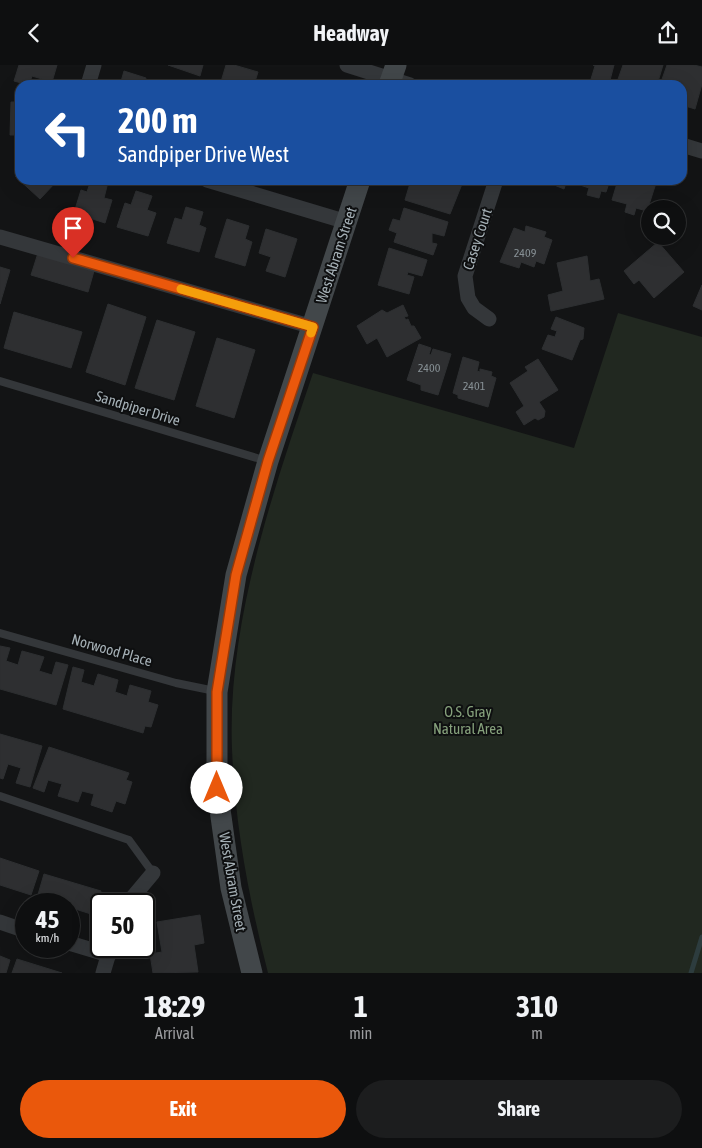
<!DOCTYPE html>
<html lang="en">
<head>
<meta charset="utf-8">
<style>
	body { margin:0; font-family:"Asap Condensed",sans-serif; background:#1c1d1e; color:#f1f3f6; height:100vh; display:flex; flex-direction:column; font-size:19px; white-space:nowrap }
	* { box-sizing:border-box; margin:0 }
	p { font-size:16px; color:#9b9c9f }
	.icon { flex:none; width:28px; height:28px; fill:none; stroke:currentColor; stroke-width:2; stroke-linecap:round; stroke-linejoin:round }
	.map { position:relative; height:908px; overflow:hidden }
	.side { display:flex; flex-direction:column; background:#0e0f10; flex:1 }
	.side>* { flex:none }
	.hud { position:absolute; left:15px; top:15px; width:672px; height:105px; border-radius:15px; box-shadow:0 5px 20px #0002,0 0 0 1px #2e2f30; background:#1a4fa0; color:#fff; overflow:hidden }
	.controls { position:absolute; left:641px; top:135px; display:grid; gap:10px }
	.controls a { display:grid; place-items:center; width:45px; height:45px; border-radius:50%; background:#0e0f10; box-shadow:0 5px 20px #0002,0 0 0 1px #2e2f30; font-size:25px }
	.speed { position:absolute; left:15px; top:828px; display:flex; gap:10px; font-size:25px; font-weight:700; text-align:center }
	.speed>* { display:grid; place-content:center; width:65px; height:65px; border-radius:50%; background:#0e0f10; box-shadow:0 5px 20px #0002,0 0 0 1px #2e2f30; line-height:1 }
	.speed small { font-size:12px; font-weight:400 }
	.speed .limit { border:2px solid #111; border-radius:8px; background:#fff; color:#111 }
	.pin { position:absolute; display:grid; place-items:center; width:42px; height:42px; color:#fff; margin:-51px -21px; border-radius:50% 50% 50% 0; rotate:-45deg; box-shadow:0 0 5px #0007 }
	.pin .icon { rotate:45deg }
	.me { position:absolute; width:55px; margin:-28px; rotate:0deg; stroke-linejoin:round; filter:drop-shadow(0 0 4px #0008) }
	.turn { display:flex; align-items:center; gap:18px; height:105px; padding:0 20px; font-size:22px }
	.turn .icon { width:65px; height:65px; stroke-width:2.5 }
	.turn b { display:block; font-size:35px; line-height:42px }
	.eta { display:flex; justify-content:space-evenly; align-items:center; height:85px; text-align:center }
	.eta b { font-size:30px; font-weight:700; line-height:35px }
	.button { display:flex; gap:10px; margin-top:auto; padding:10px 20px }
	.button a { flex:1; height:58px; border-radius:30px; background:#ea580c; color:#fff; font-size:20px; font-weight:700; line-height:58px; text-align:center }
	.button a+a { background:#1c1d1e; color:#f1f3f6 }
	header { display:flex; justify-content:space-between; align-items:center; height:65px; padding:0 20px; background:#0e0f10; font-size:22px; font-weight:700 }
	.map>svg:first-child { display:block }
	.green { fill:#212820 }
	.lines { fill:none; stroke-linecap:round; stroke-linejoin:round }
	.stream { stroke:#2d3c3e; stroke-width:5 }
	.building { fill:#2e2f31; stroke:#2d2f31 }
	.service { stroke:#34373a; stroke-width:8 }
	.minor { stroke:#34373a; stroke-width:15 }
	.secondary { stroke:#42474a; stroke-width:21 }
	.route-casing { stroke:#983908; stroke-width:12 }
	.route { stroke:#ea580c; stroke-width:9 }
	.slow { stroke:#f59e0b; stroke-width:9 }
	.labels { text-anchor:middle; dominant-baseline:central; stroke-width:4; stroke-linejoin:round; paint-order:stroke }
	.number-label { font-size:12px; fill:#879095 }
	.street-label { font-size:15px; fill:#a5b0b6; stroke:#0e0f10 }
	.park-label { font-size:15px; fill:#86a17c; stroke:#0e0f10 }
</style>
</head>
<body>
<header><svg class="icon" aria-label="back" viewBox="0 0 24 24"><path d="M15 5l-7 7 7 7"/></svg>Headway<svg class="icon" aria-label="share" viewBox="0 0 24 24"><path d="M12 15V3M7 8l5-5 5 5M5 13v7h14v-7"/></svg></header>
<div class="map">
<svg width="702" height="908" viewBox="0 0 702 908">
	<rect width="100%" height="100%" fill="#131415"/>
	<path class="green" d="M618,248l84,24v636h-434c-19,-74 -33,-147 -36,-224 -5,-126 41,-258 81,-376l261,75z"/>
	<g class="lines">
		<path class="stream" d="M691,908l11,-36"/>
	</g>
	<g class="building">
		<path d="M19,0h38l-5,17 -20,-6 -3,9 -15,-4z"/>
		<path d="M168,0h35l-3,11z"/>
		<path d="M226,0h8l24,7 -4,13h-34z"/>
		<path d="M593,0h21l-5,19 -18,-5 4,-13z"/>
		<path d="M623,0h40l-6,20h-41z"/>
		<path d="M667,0h27l8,2v17l-7,25 -13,-4v-20h-22z"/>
		<path d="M124,6l22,7 -2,7h-24z"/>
		<path d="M11,37h9v33h-10z"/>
		<path d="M20,105v10l37,1 -17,18 -25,-23z"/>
		<path d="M91,115l17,2 -4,16 8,2 -7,23 -31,-10 7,-23 6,2z"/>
		<path d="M411,115h38l13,4 -12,30 -45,-14z"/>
		<path d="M542,115h25l-3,9z"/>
		<path d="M572,115h38l-4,12 -5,-1 -2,7 -12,-3 2,-7 -18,-6z"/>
		<path d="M618,115h39l-10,31 -11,-3 -2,7 -9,-3 2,-8 -15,-4z"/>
		<path d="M136,126l16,5 -5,14 9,3 -8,23 -31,-9 8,-24 6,2z"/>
		<path d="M186,142l17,5 -4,13 7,3 -7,24 -32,-9 8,-25 7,2z"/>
		<path d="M404,143l44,14 -4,14 -12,-3v10l5,1 -4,11 -39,-13 3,-9 -8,-3 4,-11 7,2z"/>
		<path d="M227,154l22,7 -4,13 7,3 -7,24 -30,-9z"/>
		<path d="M526,161l20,6 -2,5 8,3 -8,24 -8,-3 -2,6 -13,-5 -2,6 -19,-6 14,-34 11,4z"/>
		<path d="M266,164l31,10 -12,38 -19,-6 5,-14 -12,-4z"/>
		<path d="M658,177l26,30 -30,26 -15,-18 -5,4 -10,-13z"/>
		<path d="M389,183l38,12 -5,16 -14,-4 -1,3 7,2 -5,17 -31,-9z"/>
		<path d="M38,188l56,18 -6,21 -57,-17z"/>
		<path d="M587,191l3,25 9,-2 5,20 -53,12 -3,-16 15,-4 -6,-28z"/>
		<path d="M0,202l10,3 -10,34z"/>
		<path d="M702,220v25l-9,-4z"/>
		<path d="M108,239l38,13 -21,68 -39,-13z"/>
		<path d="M403,240l5,11 -4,1 2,3 2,-1 3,7h3l7,12 -34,19 -10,-19 -10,6 -10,-18 25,-16 5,3z"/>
		<path d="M14,247l68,20 -11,36 -67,-20z"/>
		<path d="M556,252l28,11 -1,11 -3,1 -8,20 -30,-11 6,-14 7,2 2,-6 -6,-2z"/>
		<path d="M157,255l38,12 -21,68 -39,-12z"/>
		<path d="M217,273l38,12 -21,68 -38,-12z"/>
		<path d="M419,279l12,4 -2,6 2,1 2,-6 18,5 -13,41 -17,-5v-5l-14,-5z"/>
		<path d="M463,292l16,5 -2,9 3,1v-3l12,3 -1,4 5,2 -8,29 -30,-9v-3l-5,-2z"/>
		<path d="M538,294l20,31 -19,12 6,9 -1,6 -6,3 -3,-2 -11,7 -8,-13 8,-6 -14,-23 18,-12 -3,-4z"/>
		<path d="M0,581l10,2 -4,13 12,4 4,-14 22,6 -5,14 13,4 4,-13 12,3 -12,40 -56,-16z"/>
		<path d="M73,602l11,3 -3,12 13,4 4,-12 20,6 -3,12 12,4 3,-11 21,6 -3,11 10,3 -7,22 -6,-1 -2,7 -80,-24z"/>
		<path d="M0,669l42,12 -12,41 -14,-4 5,-15 -13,-4 -5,15 -3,-1z"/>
		<path d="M49,682l80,26 -3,7 6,2 -7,22 -9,-3 -4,11 -21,-7 3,-11 -12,-3 -4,11 -20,-6 4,-12 -14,-4 -4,12 -11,-4z"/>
		<path d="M0,793l39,13 -8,24 -31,-10z"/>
		<path d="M44,809l57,17 -7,24 -25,-8v-3h-12l-20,-6z"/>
		<path d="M200,850l4,28 -10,2 4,27 -45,1 -3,-19 12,-2 -5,-30z"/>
		<path d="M0,891l10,4 -4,13h-6z"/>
		<path d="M17,894l45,14h-50z"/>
	</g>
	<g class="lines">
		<g class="service">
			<path d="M0,316l267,80"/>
			<path d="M0,568l176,50 39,8"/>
			<path d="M0,731l129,44 24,33"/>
		</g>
		<g class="minor">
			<path d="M347,0l63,20"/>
			<path d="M88,20l6,-20"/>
			<path d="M682,80l20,6"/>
			<path d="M207,115l140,42"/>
			<path d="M0,172l313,90"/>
			<path d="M489,254l-15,-11 -6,-10 -3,-22 31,-96"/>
			<path d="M127,839l26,-31"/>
			<path d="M0,857l26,9"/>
			<path d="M69,878l40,12"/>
			<path d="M103,908l8,-27"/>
		</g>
		<g class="secondary">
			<path d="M389,20l7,-20"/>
			<path d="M252,908l-21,-85 -14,-100v-96l19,-117 32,-114 92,-281"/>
		</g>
	</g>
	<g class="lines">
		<defs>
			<path id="route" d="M73,193l240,69 -45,134 -32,114 -19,117v96"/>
		</defs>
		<use href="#route" class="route-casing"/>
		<use href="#route" class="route"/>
		<path class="slow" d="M181,224l132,38 -2,6"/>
	</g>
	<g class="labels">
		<g class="number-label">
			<text x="525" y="188">2409</text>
			<text x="429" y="303">2400</text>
			<text x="474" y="321">2401</text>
		</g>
		<g class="street-label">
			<text transform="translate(477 174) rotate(-72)">Casey Court</text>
			<text transform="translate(336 190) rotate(-72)">West Abram Street</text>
			<text transform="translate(138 343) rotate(17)">Sandpiper Drive</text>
			<text transform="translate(112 585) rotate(16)">Norwood Place</text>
			<text transform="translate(233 817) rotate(80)">West Abram Street</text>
		</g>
		<g class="park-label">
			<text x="468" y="646">O.S. Gray<tspan x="468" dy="17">Natural Area</tspan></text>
		</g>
	</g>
</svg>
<div class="controls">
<a><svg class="icon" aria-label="search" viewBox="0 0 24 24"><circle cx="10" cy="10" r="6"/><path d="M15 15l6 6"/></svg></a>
</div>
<div class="speed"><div>45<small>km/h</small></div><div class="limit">50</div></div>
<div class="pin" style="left:73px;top:193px;background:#d93025"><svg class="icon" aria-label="arrive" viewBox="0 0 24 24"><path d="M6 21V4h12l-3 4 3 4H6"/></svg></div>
<svg class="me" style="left:217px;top:723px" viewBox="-20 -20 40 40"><circle r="19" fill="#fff"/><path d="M0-13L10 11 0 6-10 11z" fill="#ea580c"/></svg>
<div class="hud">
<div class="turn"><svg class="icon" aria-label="left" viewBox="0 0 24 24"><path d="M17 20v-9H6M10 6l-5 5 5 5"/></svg><div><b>200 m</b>Sandpiper Drive West</div></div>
</div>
</div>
<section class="side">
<div class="eta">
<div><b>18:29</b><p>Arrival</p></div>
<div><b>1</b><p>min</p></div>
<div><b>310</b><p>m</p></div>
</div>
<div class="button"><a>Exit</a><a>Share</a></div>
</section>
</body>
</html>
